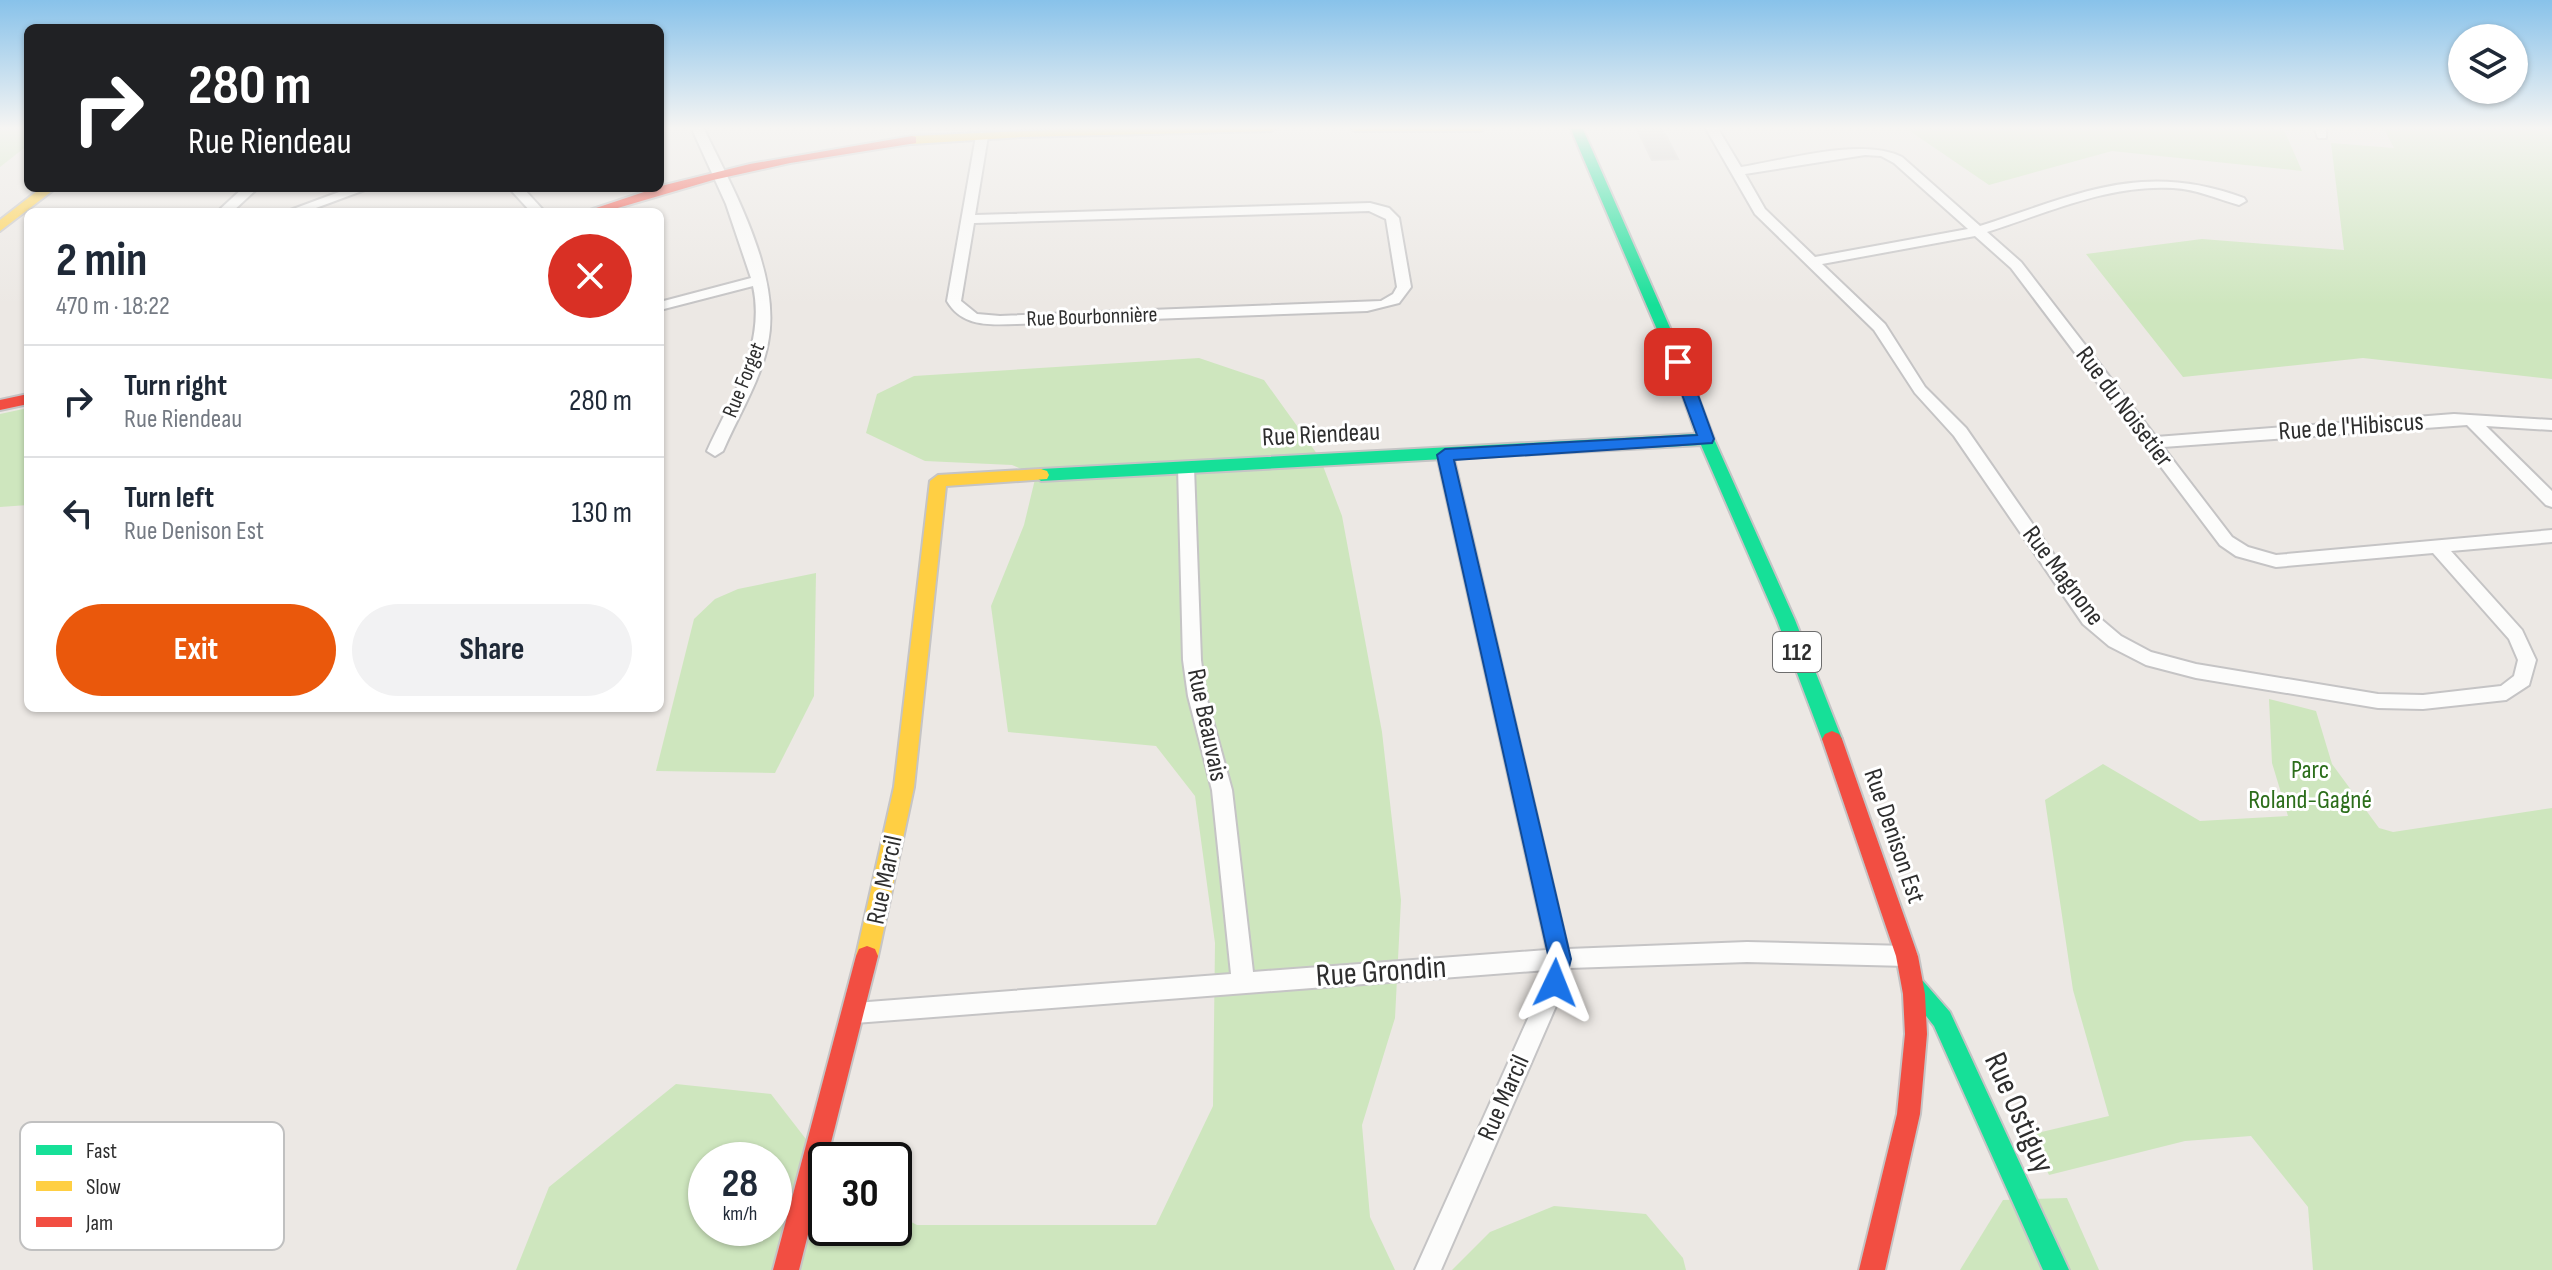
<!DOCTYPE html>
<html lang="en">
<head>
<meta charset="utf-8">
<style>
	body { margin:0; font-family:"Sofia Sans Condensed",sans-serif; background:#f2f2f3; color:#1f2937; height:100vh; display:flex; flex-direction:column; font-size:30px; white-space:nowrap }
	* { box-sizing:border-box; margin:0 }
	p { font-size:26px; color:#747a83 }
	.icon { flex:none; width:44px; height:44px; fill:none; stroke:currentColor; stroke-width:2; stroke-linecap:round; stroke-linejoin:round }
	.map { position:relative; flex:1; overflow:hidden }
	.details { position:absolute; left:24px; top:208px; width:640px; height:504px; display:flex; flex-direction:column; background:#fff; border-radius:12px; box-shadow:0 2px 6px #0004 }
	.details>* { flex:none }
	.banner { position:absolute; left:24px; top:24px; width:640px; height:168px; border-radius:12px; box-shadow:0 2px 6px #0004; background:#202124; color:#fff; overflow:hidden }
	.fabs { position:absolute; left:2448px; top:24px; display:grid; gap:16px }
	.fabs a { display:grid; place-items:center; width:80px; height:80px; border-radius:50%; background:#fff; box-shadow:0 2px 6px #0004; font-size:40px }
	.speed { position:absolute; left:688px; top:1142px; display:flex; gap:16px; font-size:40px; font-weight:700; text-align:center }
	.speed>* { display:grid; place-content:center; width:104px; height:104px; border-radius:50%; background:#fff; box-shadow:0 2px 6px #0004; line-height:1 }
	.speed small { font-size:20px; font-weight:400 }
	.speed .limit { border:4px solid #111; border-radius:12px; background:#fff; color:#111 }
	.pin { position:absolute; display:grid; place-items:center; width:68px; height:68px; color:#fff; margin:-34px; border-radius:16px; box-shadow:0 4px 12px #0006 }
	.me { position:absolute; width:88px; margin:-44px; rotate:2deg; stroke-linejoin:round; filter:drop-shadow(0 0 6px #0008) }
	.turn { display:flex; align-items:center; gap:28px; height:168px; padding:0 32px; font-size:36px }
	.turn .icon { width:104px; height:104px; stroke-width:2.5 }
	.turn b { display:block; font-size:56px; line-height:68px }
	.round { display:grid; place-items:center; flex:none; width:84px; height:84px; border-radius:42px; background:#f2f2f3 }
	.overview { display:flex; align-items:center; justify-content:space-between; height:136px; padding:0 32px }
	h1 { font-size:48px; font-weight:700; line-height:60px }
	.primary-button { display:flex; gap:16px; margin-top:auto; padding:16px 32px }
	.primary-button a { flex:1; height:92px; border-radius:48px; background:#ea580c; color:#fff; font-size:32px; font-weight:700; line-height:92px; text-align:center }
	.primary-button a+a { background:#f2f2f3; color:#1f2937 }
	ul { padding:0; list-style:none }
	li { display:flex; align-items:center; gap:24px; height:112px; padding:0 32px; border-top:2px solid #e0e1e3 }
	li div { flex:1 }
	li b { display:block; font-size:30px }
	li em { font-style:normal }
	.map>svg:first-child { display:block }
	.green { fill:#cee6be; fill-rule:evenodd }
	.building { fill:#d1cecb; stroke:#d7d4d0; stroke-width:2 }
	.lines { fill:none; stroke-linecap:round; stroke-linejoin:round }
	.street-casing { stroke:#c5c4c5; stroke-width:4 }
	.fast-casing { stroke:#c5c4c5; stroke-width:4 }
	.slow-casing { stroke:#c5c4c5; stroke-width:4 }
	.jam-casing { stroke:#c5c4c5; stroke-width:4 }
	.street { fill:#fcfcfb; fill-rule:evenodd }
	.fast { fill:#16e098; fill-rule:evenodd }
	.slow { fill:#ffcf43; fill-rule:evenodd }
	.jam { fill:#f24e42; fill-rule:evenodd }
	.route { fill:#1a73e8; stroke:#114b97; stroke-width:2 }
	.labels { text-anchor:middle; dominant-baseline:central; stroke-width:6; stroke-linejoin:round; paint-order:stroke }
	.far-street-label { font-size:22px; fill:#2e2e2e; stroke:#fff }
	.shield { fill:#fff; stroke:#6d6d6d; stroke-width:2 }
	.shield-label { font-size:24px; font-weight:bold; fill:#2e2e2e }
	.street-label { font-size:26px; fill:#2e2e2e; stroke:#fff }
	.park-label { font-size:26px; fill:#2c6e1b; stroke:#fff }
	.near-street-label { font-size:32px; fill:#2e2e2e; stroke:#fff }
	.key { fill:#fff; stroke:#c0c0c0; stroke-width:2 }
	.key-label { font-size:22px; fill:#2e2e2e }
</style>
</head>
<body>
<div class="map">
<svg width="2552" height="1270" viewBox="0 0 2552 1270">
	<rect width="100%" height="100%" fill="#ece8e4"/>
	<g class="green">
		<path d="M0,127h28v18l-28,22z"/>
		<path d="M1904,127h354l26,3 18,41 -190,-20 -123,34z"/>
		<path d="M2383,127h169v252l-189,-21 -180,19 -97,-123 116,-15 142,11 -13,-107 63,5z"/>
		<path d="M1199,358l65,22 56,78 22,58 40,216 19,168 -6,118 -33,107 8,92 25,53h-879l33,-83 127,-103 95,10 55,71v63h68v-15l23,12h239l57,-119 2,-163 -20,-147 -39,-50 -148,-14 -17,-126 33,-81 12,-50 -24,-10 -87,-4 -59,-28 11,-39 37,-18zM706,1160h68v68h-68z"/>
		<path d="M28,408v97l-28,2v-93z"/>
		<path d="M816,573l-2,123 -39,77 -119,-2 38,-152 21,-20 23,-10z"/>
		<path d="M2269,699l47,12 16,53 47,64 14,4 159,-24v462h-239l-5,-63 -57,-71 -66,5 -136,34 -20,-40 80,-19 -36,-126 -28,-190 58,-36 97,57 88,-5 -16,-53z"/>
		<path d="M2067,1198l32,72h-139l43,-70z"/>
		<path d="M1554,1206l92,8 37,44 3,12h-234l38,-38z"/>
	</g>
	<path class="building" d="M1662,128l16,31 -26,1 -15,-31z"/>
	<g class="lines">
		<defs>
			<g id="street">
				<path d="M691,127h12c29,60 79,147 65,216 -7,37 -30,73 -45,108l-8,5 -8,-5c24,-52 59,-106 46,-165l-93,24v-8l91,-24 -25,-74z"/>
				<path d="M1705,127h12l24,40c45,-7 121,-30 161,-10l78,69c96,-31 162,-66 264,-28l2,3 -7,4c-22,-6 -42,-16 -66,-17 -64,-4 -126,25 -186,44l34,30 135,175 298,-23 98,6v10l-66,-4 66,65v16l-6,-2 -79,-80 -304,22 69,90 16,10 28,8 276,-25v12l-101,9 71,79 14,30 -7,25 -23,15 -83,9 -45,-1 -182,-30 -50,-13 -37,-19 -26,-22 -129,-188 -39,-43 -41,-63 -119,-116zM1865,155l16,1 13,7 74,66 -153,28 -50,-48 -20,-35zM1975,236l36,32 209,277 16,11 40,11 157,-14 76,86 9,21 -4,16 -13,10 -78,9 -45,-1 -182,-30 -45,-12 -30,-16 -26,-22 -129,-186 -41,-41 -40,-63 -63,-60z"/>
				<path d="M2314,127h12v11h-8z"/>
				<path d="M982,132l6,4 -13,79 395,-12 19,5 10,10 12,69 -12,16 -32,8 -350,13c-27,1 -55,3 -70,-23l29,-165zM1369,211l17,8 11,68 -4,7 -12,7 -381,15 -23,-2 -16,-13 13,-78z"/>
				<path d="M243,188h15l-26,24h-15z"/>
				<path d="M350,188h20l-65,24h-20z"/>
				<path d="M509,188h14l22,24h-14z"/>
				<path d="M1445,450l8,5 115,494 179,-7 160,4 8,3 3,7 -3,7 -8,3 -160,-4 -178,6 -3,15 -125,287h-26l129,-287 3,-13 -692,53 -8,-3 -3,-7 3,-7 8,-3 376,-29 -19,-184 -24,-94 -5,-36 -5,-193 8,-5 8,5 7,193 5,36 26,94 21,182 294,-22 -110,-495z"/>
			</g>
			<g id="fast">
				<path d="M1570,127h12l103,235 29,77 81,181 47,119 -3,5 -7,3 -7,-3 -3,-5 -45,-119 -76,-175 -660,36 -8,-6 8,-6 655,-35 -25,-72z"/>
				<path d="M1915,978l8,3 27,31 119,258h-26l-109,-244 -30,-38 3,-7z"/>
			</g>
			<g id="slow">
				<path d="M1116,127h161l-6,4 -251,6 -108,7 -6,-4 6,-4z"/>
				<path d="M1349,127h138l-6,4h-126z"/>
				<path d="M41,188h15l-56,43v-11z"/>
				<path d="M1041,469l6,2 2,4 -2,4 -101,7 -32,301 -36,169 -3,7 -8,3 -8,-3 -3,-7 38,-169 36,-306 8,-6z"/>
			</g>
			<g id="jam">
				<path d="M912,136l4,1v6l-126,20 -77,17 -109,32h-20l81,-27 85,-21z"/>
				<path d="M28,394v10l-28,6v-10z"/>
				<path d="M1832,731l7,3 3,5 76,217 7,38 2,40 -7,80 -35,156h-26l38,-156 8,-80 -2,-40 -7,-38 -74,-217 3,-5z"/>
				<path d="M867,946l8,3 3,7 -79,314h-26l83,-314 3,-7z"/>
			</g>
		</defs>
		<use href="#street" class="street-casing"/>
		<use href="#fast" class="fast-casing"/>
		<use href="#slow" class="slow-casing"/>
		<use href="#jam" class="jam-casing"/>
		<use href="#street" class="street"/>
		<use href="#fast" class="fast"/>
		<use href="#slow" class="slow"/>
		<use href="#jam" class="jam"/>
	</g>
	<linearGradient id="sky" x2="0" y2="1"><stop stop-color="#88c2ea"/><stop offset="0.42" stop-color="#f6f5f3"/><stop offset="1" stop-color="#f6f5f3" stop-opacity="0"/></linearGradient>
	<rect width="2552" height="305" fill="url(#sky)"/>
	<path class="route" d="M1678,357l8,5 28,77 -2,4 -258,17 117,499 -8,32 -8,3 -8,-3 -3,-8 5,-24 -112,-504 8,-6 252,-14 -27,-73z"/>
	<g class="labels">
		<g class="far-street-label">
			<text transform="translate(1092 317) rotate(-2)">Rue Bourbonnière</text>
			<text transform="translate(744 380) rotate(-68)">Rue Forget</text>
		</g>
		<rect class="shield" x="1773" y="632" width="48" height="40" rx="6"/>
		<g class="shield-label">
			<text x="1797" y="652">112</text>
		</g>
		<g class="street-label">
			<text transform="translate(2124 407) rotate(53)">Rue du Noisetier</text>
			<text transform="translate(2351 427) rotate(-4)">Rue de l'Hibiscus</text>
			<text transform="translate(1321 435) rotate(-3)">Rue Riendeau</text>
			<text transform="translate(2063 576) rotate(53)">Rue Magnone</text>
			<text transform="translate(1207 725) rotate(78)">Rue Beauvais</text>
			<text transform="translate(1894 836) rotate(71)">Rue Denison Est</text>
			<text transform="translate(885 880) rotate(-78)">Rue Marcil</text>
			<text transform="translate(1504 1098) rotate(-66)">Rue Marcil</text>
		</g>
		<g class="park-label">
			<text x="2310" y="770">Parc<tspan x="2310" dy="30">Roland-Gagné</tspan></text>
		</g>
		<g class="near-street-label">
			<text transform="translate(1381 972) rotate(-4)">Rue Grondin</text>
			<text transform="translate(2019 1113) rotate(66)">Rue Ostiguy</text>
		</g>
	</g>
	<rect x="20" y="1122" width="264" height="128" rx="12" class="key"/>
	<rect x="36" y="1145" width="36" height="10" fill="#16e098"/>
	<rect x="36" y="1181" width="36" height="10" fill="#ffcf43"/>
	<rect x="36" y="1217" width="36" height="10" fill="#f24e42"/>
	<g class="key-label">
		<text x="86" y="1158">Fast</text>
		<text x="86" y="1194">Slow</text>
		<text x="86" y="1230">Jam</text>
	</g>
</svg>
<div class="fabs">
<a><svg class="icon" aria-label="layers" viewBox="0 0 24 24"><path d="M12 4l9 5-9 5-9-5zM3 14l9 5 9-5"/></svg></a>
</div>
<div class="speed"><div>28<small>km/h</small></div><div class="limit">30</div></div>
<div class="pin" style="left:1678px;top:362px;background:#d93025"><svg class="icon" aria-label="arrive" viewBox="0 0 24 24"><path d="M6 21V4h12l-3 4 3 4H6"/></svg></div>
<svg class="me" style="left:1555px;top:983px" viewBox="-20 -20 40 40"><path d="M0-17L14 15 0 8-14 15z" fill="#1a73e8" stroke="#fff" stroke-width="4"/></svg>
<div class="banner">
<div class="turn"><svg class="icon" aria-label="right" viewBox="0 0 24 24"><path d="M7 20v-9h11M14 6l5 5-5 5"/></svg><div><b>280 m</b>Rue Riendeau</div></div>
</div>
<section class="details">
<div class="overview"><div><h1>2 min</h1><p>470 m · 18:22</p></div><a class="round" style="background:#d93025;color:#fff"><svg class="icon" aria-label="close" viewBox="0 0 24 24"><path d="M6 6l12 12M18 6L6 18"/></svg></a></div>
<ul>
<li><svg class="icon" aria-label="right" viewBox="0 0 24 24"><path d="M7 20v-9h11M14 6l5 5-5 5"/></svg><div><b>Turn right</b><p>Rue Riendeau</p></div><em>280 m</em></li>
<li><svg class="icon" aria-label="left" viewBox="0 0 24 24"><path d="M17 20v-9H6M10 6l-5 5 5 5"/></svg><div><b>Turn left</b><p>Rue Denison Est</p></div><em>130 m</em></li>
</ul>
<div class="primary-button"><a>Exit</a><a>Share</a></div>
</section>
</div>
</body>
</html>
